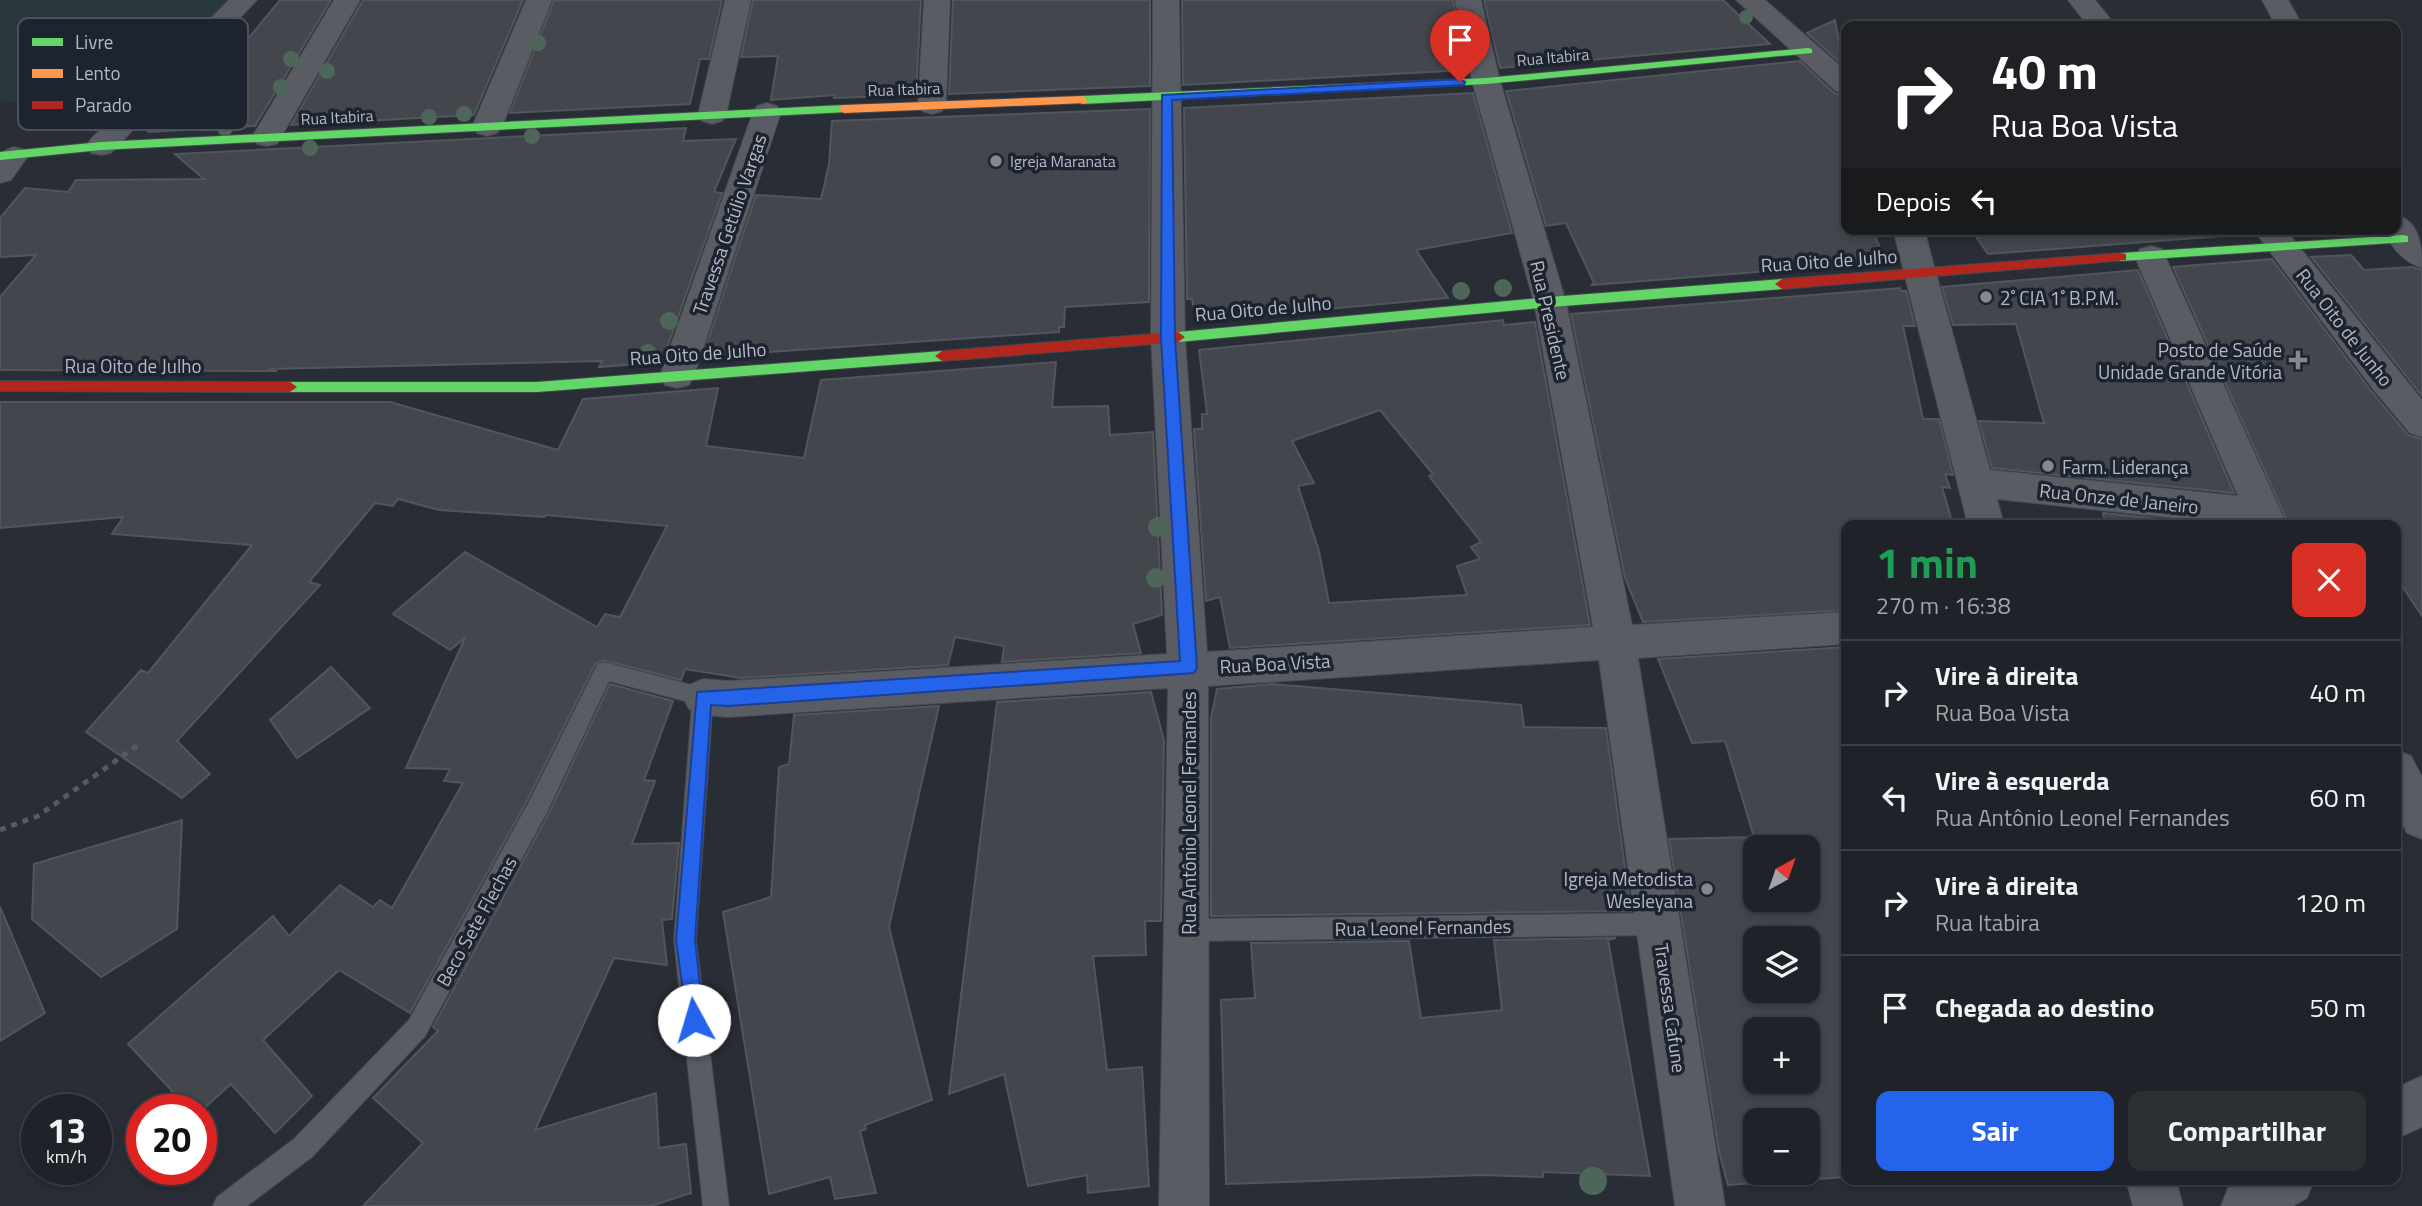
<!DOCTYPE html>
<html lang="pt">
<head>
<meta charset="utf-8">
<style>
	body { margin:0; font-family:"Titillium Web",sans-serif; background:#2c2f34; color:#f1f3f6; height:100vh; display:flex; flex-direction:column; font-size:26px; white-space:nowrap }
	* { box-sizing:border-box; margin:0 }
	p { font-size:23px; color:#a1a4a8 }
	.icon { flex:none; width:38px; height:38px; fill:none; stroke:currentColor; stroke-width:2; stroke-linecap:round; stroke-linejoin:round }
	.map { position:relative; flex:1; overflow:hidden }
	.details { position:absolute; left:1841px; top:520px; width:560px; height:665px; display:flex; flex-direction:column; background:#1f2228; border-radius:14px; box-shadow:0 4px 10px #0003,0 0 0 2px #3c3f45 }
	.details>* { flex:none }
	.guide { position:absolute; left:1841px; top:21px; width:560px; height:214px; border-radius:14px; box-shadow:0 4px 10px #0003,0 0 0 2px #3c3f45; background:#202124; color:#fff; overflow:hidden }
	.needle { width:46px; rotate:40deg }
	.fabs { position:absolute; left:1743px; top:835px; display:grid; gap:14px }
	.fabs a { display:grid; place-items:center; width:77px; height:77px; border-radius:14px; background:#1f2228; box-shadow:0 4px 10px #0003,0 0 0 2px #3c3f45; font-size:35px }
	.speed { position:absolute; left:21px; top:1094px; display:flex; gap:14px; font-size:35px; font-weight:700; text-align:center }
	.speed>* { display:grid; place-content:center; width:91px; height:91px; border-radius:50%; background:#1f2228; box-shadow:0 4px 10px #0003,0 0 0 2px #3c3f45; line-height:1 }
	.speed small { font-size:18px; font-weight:400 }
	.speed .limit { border:10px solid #d22; background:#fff; color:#111 }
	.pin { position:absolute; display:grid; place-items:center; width:60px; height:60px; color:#fff; margin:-72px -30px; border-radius:50% 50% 50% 0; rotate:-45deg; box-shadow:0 0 7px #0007 }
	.pin .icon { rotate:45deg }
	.me { position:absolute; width:77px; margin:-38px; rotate:354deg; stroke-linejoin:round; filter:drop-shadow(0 0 5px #0008) }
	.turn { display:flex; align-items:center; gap:24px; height:147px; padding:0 35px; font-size:32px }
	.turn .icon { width:91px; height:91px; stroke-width:2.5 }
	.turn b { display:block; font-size:49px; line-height:60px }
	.then { display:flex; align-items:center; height:66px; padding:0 35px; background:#0003; gap:14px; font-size:26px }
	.round { display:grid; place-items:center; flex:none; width:74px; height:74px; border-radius:14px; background:#2c2f34 }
	.headline { display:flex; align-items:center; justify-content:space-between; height:119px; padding:0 35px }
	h1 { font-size:42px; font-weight:700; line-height:52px; color:#1e9e55 }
	.action { display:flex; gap:14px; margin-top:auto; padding:14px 35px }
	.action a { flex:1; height:80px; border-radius:14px; background:#2563eb; color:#fff; font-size:28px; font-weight:700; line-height:80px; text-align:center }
	.action a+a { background:#2c2f34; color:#f1f3f6 }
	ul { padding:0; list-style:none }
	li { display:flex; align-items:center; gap:21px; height:105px; padding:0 35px; border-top:2px solid #3c3f45 }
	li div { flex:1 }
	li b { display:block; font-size:26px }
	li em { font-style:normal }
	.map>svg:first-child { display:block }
	.green { fill:#27373b }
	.building { fill:#43474d; stroke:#51555d; stroke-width:2; fill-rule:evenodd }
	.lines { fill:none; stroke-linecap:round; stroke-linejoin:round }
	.lane-casing { stroke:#45484e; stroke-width:2 }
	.street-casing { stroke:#45484e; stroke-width:2 }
	.fast-casing { stroke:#45484e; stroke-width:2 }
	.slow-casing { stroke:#45484e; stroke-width:2 }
	.jam-casing { stroke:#45484e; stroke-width:2 }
	.path { stroke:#565b60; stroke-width:5; stroke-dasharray:6 6; stroke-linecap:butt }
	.lane { fill:#595c63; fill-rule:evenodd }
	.street { fill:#595c63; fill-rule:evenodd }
	.fast { fill:#63d668; fill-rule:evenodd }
	.slow { fill:#ff974d; fill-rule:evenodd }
	.jam { fill:#b3261e; fill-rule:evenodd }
	.tree { fill:#4e6659 }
	.route { fill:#2563eb; stroke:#184099; stroke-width:2 }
	.poi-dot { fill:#838893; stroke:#1d242f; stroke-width:2.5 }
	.labels { text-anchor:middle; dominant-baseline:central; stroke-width:7; stroke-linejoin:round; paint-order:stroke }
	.far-street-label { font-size:16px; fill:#b3b9c6; stroke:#1d242f }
	.far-poi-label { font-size:16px; fill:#b3b9c6; stroke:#1d242f; text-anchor:start }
	.street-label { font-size:19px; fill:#b3b9c6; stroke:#1d242f }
	.poi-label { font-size:19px; fill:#b3b9c6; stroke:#1d242f; text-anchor:start }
	.key { fill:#1d242f; stroke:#4a515c; stroke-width:2 }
	.key-label { font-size:19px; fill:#b3b9c6 }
</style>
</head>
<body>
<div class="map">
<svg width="2422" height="1206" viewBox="0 0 2422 1206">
	<rect width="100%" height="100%" fill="#292d35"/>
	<path class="green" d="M0,0h240l-43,40 -40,23 -51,24 -106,17z"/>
	<g class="building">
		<path d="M280,0h51l-76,126 -106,6 -5,-4 51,-52 24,-2z"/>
		<path d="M363,0h160l-49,115 -183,10z"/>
		<path d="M554,0h168l-13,59h-9l-10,45 -180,9z"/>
		<path d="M753,0h168l-5,95 -82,3 1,-3 -64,5 7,-44 -37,1z"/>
		<path d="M953,0h197v86l-201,8z"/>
		<path d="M1182,0h271l14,70 -284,15z"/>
		<path d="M1484,0h239l47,44 -270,24z"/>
		<path d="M1835,20l8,45 -36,-32z"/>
		<path d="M1800,61l34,32 12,3v133h26l14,33 -294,23 2,-2 -28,-60 -20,3 -40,-135z"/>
		<path d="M1473,93l39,140 -96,17 32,48 -252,23 -4,-22h-5l-3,-191z"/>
		<path d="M1150,109l-1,193 -84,5 -1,20h-5v5l-334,23v2l-23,2 54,-164 65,4 8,-35 3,-43z"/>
		<path d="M686,128l-3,13 53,-2 -22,53 8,1 -60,169 -63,5 3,-6 -333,8 8,2 -277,-1v-73l36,-42 -36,2v-39l25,-30 43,4 8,-12 128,-1 -29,-25z"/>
		<path d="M1971,229h274l4,5 -261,20z"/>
		<path d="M2351,255l13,15 48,-3 10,3v126l-111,-139z"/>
		<path d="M2272,259l99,132 37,44 14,4v177l-26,-39v-52h-107l-116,-258z"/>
		<path d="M2138,270l96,223 -242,-25 -13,-47 65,2 -28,-99 -63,1 -11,-38z"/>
		<path d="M1900,288l1,3h5l9,35h-12l20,93h16l14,56 -8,-1 5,14 -8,-1 11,38h-107v85l-203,12 -18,-44 -54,-264z"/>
		<path d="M1503,320l1,5 31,-3 55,303 -360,23 -10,-51 -14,4 -12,-172h8v-15h5l-8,-64zM1380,410l53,64 -4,2 52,66 -10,5 9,12 -23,7 10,29 -138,8 -10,-52 -21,-65 16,-3 -22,-42z"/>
		<path d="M1056,362l-4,45 56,-1 2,29 43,-3 9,183 -29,9 8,29 -139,9 2,-16 -49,-9 -7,28 -207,13 -56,-9 -4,11 -78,-20 -8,4 -67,135 -118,214 -71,-43 -76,70 49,56 -37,37 -44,-49 -30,27 -11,-1 -62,-66 145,-128 16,20 51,-51 33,22 7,-7 12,8 71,-125 -19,-2 6,-12 -44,-1 59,-130 -15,12 -57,-36 72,-62 132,75 8,-13 15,3 47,-91 -121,-11 -2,2 -105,-7 -41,-11 -5,7 -18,-3 -66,79 11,3 -143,156 33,33 -28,24 -96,-66 55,-62 7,3 104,-128 -140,-11 11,-17 -123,11v-126h390l168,48 25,-51 135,-11 -12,58 98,12 17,-78z"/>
		<path d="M2103,513l57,6 1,6h-56z"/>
		<path d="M1846,647v530l-118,8 -9,-33 -50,-313 85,-2 -29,-96 -33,2 -34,-84zM1755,847h53v53h-53zM1755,938h53v52h-53zM1755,1029h53v53h-53zM1755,1120h53v52h-53z"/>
		<path d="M331,667l39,41 -73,50 -27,-38z"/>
		<path d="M610,684l63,17 -29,79 11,1 -23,63 47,-1 -7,76 -10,1 5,45 -53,-7 -79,172 121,-37 3,55 27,-4 5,49 -40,13h-288l60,-63 -50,-45 65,-67 -5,-4 115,-212z"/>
		<path d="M1272,684l249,21 3,22 82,1 25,183 -420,5v-198l6,-29z"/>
		<path d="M1151,692l13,48 -3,181h-16l1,34 -53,1 14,114 35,-3 7,119 -61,7 -1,-18 -59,11 -24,-112 -55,20 48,-392z"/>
		<path d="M939,706l-50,221 43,173 -67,25 1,4 -6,2 16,62 -41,6 -5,-22 -61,17 -46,-282 48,-15 8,-130 10,-3 5,-49z"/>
		<path d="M182,820l-5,109 -76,48 -69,-58 2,-55z"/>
		<path d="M0,907l45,106 -45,28z"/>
		<path d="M1616,938l-8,2 42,236 -107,-4v5l-61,-2 -256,9 -5,-184 34,-2 -4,-55 158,-2 12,77 81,-8 -8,-70z"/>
	</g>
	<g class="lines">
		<defs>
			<g id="lane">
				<path d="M604,662l99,26 7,3 3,6 -17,243 33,266h-26l-29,-266 18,-237 -83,-22 -63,133 -121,222 -113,121 -65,49h-34l4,-9 77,-58 115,-119 121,-220 67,-135z"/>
				<path d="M1659,913l8,3 3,8 -3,8 -8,3 -472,6 -8,-3 -3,-8 3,-8 8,-3z"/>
			</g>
			<g id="street">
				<path d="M229,0h28l-146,153 -10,2 -10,-2 -5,-7 5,-7z"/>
				<path d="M334,0h26l-83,144 -10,2 -10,-2 -5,-7z"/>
				<path d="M526,0h26l-50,127 -5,6 -10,3 -10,-3 -5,-6z"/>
				<path d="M725,0h26l-25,115 -4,6 -10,3 -10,-3 -4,-6z"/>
				<path d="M924,0h26l-4,105 -4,6 -10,3 -10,-3 -4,-6z"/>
				<path d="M1153,0h26l6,338 22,314 386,-25 -59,-325 -62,-221 -17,-81h26l19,81 66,221 66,323 214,-13v32l-208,14 87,548h-50l-76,-546 -391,26 1,520h-50l9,-518 -439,29 -26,-2 -14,-6 -6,-12 6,-12 14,-6 26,2 438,-27 -16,-316z"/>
				<path d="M1736,0h29l81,71v23l-10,-3z"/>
				<path d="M2068,0h27l21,26h-28z"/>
				<path d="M2262,0h26l15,26h-27z"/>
				<path d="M767,103l10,3 4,6 -87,264 -5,9 -12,3 -12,-3 -5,-9 93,-264 4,-6z"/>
				<path d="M13,147l10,2 5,7 -17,24 -11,3v-30z"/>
				<path d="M2396,215c24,6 26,31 26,53 -19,-6 -31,-21 -39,-39h13z"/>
				<path d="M1893,229h31l66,241 248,26 -103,-239 5,-8 11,-3 11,3 125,276h-48l-242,-26 7,26h-36z"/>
				<path d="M2253,229h32l137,171v37l-12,-4 -37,-44z"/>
				<path d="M2396,750l15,6 11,21v62l-15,-6 -11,-22z"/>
				<path d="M2422,1076v51l-26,12v-51z"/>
				<path d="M2126,1180h50l7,26h-50z"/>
				<path d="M2243,1180h71l-7,18 -14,8h-72l7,-18z"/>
			</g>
			<g id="fast">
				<path d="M1808,48l4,1v4l-326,31 -404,20 -6,-4 6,-4 404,-18z"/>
				<path d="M844,105l6,4 -2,3 -747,38 -101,10v-8l101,-10z"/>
				<path d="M2403,235l5,1v6l-287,19 -6,-4 6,-4z"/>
				<path d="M1782,279l7,5 -7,5 -232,18 -372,35 -7,-5 7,-5 372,-35z"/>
				<path d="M942,351l7,5 -7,5 -405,31h-247l-7,-5 7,-5h247z"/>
			</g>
			<path id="slow" d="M1082,96l6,4 -2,3 -242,10 -6,-4 6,-4z"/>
			<g id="jam">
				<path d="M2121,253l5,1v6l-344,29 -7,-5 7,-5z"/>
				<path d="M1178,332l7,5 -7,5 -236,19 -7,-5 7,-5z"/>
				<path d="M0,381l290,1 7,5 -7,5 -290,-1z"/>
			</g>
		</defs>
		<use href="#lane" class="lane-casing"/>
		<use href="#street" class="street-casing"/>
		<use href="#fast" class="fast-casing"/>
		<use href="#slow" class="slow-casing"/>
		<use href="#jam" class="jam-casing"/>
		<path class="path" d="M0,830l38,-14 100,-71"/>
		<use href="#lane" class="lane"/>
		<use href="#street" class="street"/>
		<use href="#fast" class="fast"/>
		<use href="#slow" class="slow"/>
		<use href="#jam" class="jam"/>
	</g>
	<g class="tree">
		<circle cx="1746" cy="17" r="7"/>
		<circle cx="538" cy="43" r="8"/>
		<circle cx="291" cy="59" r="8"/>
		<circle cx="327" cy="71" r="8"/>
		<circle cx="281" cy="87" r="8"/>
		<circle cx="464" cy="114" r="8"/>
		<circle cx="429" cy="117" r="8"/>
		<circle cx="225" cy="128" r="8"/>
		<circle cx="532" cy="136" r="8"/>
		<circle cx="310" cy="148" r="8"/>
		<circle cx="1503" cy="288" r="9"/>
		<circle cx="1461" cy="291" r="9"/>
		<circle cx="669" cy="321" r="9"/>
		<circle cx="648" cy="353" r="9"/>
		<circle cx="1158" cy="527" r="10"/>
		<circle cx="1156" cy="578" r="10"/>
		<circle cx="1593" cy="1181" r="14"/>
	</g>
	<path class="route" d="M1460,79l5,3 -1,3 -292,15 3,238 22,330 -3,5 -465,33 -18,-1 -16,235 9,80 -3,7 -7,3 -6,-3 -12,-87 21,-248 483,-31 -19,-323 1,-243z"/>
	<g class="poi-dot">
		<circle cx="996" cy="161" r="7"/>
		<circle cx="1986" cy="297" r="7"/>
		<path d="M2294.5 349.5h7v7h7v7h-7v7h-7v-7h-7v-7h7z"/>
		<circle cx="2048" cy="466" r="7"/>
		<circle cx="1707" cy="889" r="7"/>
	</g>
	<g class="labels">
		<g class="far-street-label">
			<text transform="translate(1553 57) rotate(-5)">Rua Itabira</text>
			<text transform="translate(904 89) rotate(-2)">Rua Itabira</text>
			<text transform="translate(337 117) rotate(-3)">Rua Itabira</text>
		</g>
		<g class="far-poi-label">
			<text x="1010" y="161">Igreja Maranata</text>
		</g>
		<g class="street-label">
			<text transform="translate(729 224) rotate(-71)">Travessa Getúlio Vargas</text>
			<text transform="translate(1829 260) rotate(-4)">Rua Oito de Julho</text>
			<text transform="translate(1263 308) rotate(-5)">Rua Oito de Julho</text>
			<text transform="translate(1551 320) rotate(77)">Rua Presidente</text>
			<text transform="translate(2345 327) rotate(52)">Rua Oito de Junho</text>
			<text transform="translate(698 353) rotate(-4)">Rua Oito de Julho</text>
			<text x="133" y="365">Rua Oito de Julho</text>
			<text transform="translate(2119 498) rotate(6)">Rua Onze de Janeiro</text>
			<text transform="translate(1275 663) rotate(-3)">Rua Boa Vista</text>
			<text transform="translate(1188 813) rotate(-90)">Rua Antônio Leonel Fernandes</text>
			<text transform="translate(476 921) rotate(-61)">Beco Sete Flechas</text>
			<text transform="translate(1423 927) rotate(-1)">Rua Leonel Fernandes</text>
			<text transform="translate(1671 1008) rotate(82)">Travessa Cafune</text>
		</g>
		<g class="poi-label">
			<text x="2000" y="297">2˚ CIA 1˚ B.P.M.</text>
			<text x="2282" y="349" text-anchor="end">Posto de Saúde<tspan x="2282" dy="22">Unidade Grande Vitória</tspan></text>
			<text x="2062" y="466">Farm. Liderança</text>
			<text x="1693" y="878" text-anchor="end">Igreja Metodista<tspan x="1693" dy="22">Wesleyana</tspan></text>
		</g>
	</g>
	<rect x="18" y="18" width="230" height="112" rx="10" class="key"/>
	<rect x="32" y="38" width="31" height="8" fill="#63d668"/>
	<rect x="32" y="69" width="31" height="9" fill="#ff974d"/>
	<rect x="32" y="101" width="31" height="8" fill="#b3261e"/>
	<g class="key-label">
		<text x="75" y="49">Livre</text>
		<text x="75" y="80">Lento</text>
		<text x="75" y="112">Parado</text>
	</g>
</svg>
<div class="fabs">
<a><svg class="needle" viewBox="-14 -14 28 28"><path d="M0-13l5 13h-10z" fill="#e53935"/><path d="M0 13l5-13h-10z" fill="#a1a4a8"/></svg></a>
<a><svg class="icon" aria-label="layers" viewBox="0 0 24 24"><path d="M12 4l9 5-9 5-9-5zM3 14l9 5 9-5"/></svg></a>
<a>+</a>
<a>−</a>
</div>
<div class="speed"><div>13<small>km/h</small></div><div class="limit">20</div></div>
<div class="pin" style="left:1460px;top:82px;background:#d93025"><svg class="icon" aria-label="arrive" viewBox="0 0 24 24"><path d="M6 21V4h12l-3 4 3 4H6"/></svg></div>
<svg class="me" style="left:694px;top:1020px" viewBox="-20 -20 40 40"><circle r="19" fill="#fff"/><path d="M0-13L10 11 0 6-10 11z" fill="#2563eb"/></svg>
<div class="guide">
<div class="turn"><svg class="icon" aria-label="right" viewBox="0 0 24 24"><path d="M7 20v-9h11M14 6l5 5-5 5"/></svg><div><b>40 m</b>Rua Boa Vista</div></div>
<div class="then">Depois<svg class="icon" aria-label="left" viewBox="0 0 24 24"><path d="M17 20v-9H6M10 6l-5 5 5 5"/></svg></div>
</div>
<section class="details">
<div class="headline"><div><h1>1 min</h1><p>270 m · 16:38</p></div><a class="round" style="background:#d93025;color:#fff"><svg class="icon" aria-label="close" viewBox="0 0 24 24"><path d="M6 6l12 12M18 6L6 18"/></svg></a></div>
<ul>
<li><svg class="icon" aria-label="right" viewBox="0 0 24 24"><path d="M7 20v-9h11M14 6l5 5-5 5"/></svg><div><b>Vire à direita</b><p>Rua Boa Vista</p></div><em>40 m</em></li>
<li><svg class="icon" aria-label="left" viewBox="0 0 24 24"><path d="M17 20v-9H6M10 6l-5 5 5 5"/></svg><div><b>Vire à esquerda</b><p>Rua Antônio Leonel Fernandes</p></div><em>60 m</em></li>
<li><svg class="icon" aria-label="right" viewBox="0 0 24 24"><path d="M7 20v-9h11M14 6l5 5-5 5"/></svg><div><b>Vire à direita</b><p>Rua Itabira</p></div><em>120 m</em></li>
<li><svg class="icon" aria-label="arrive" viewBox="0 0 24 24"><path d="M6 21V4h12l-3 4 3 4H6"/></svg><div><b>Chegada ao destino</b></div><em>50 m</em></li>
</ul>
<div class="action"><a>Sair</a><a>Compartilhar</a></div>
</section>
</div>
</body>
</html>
